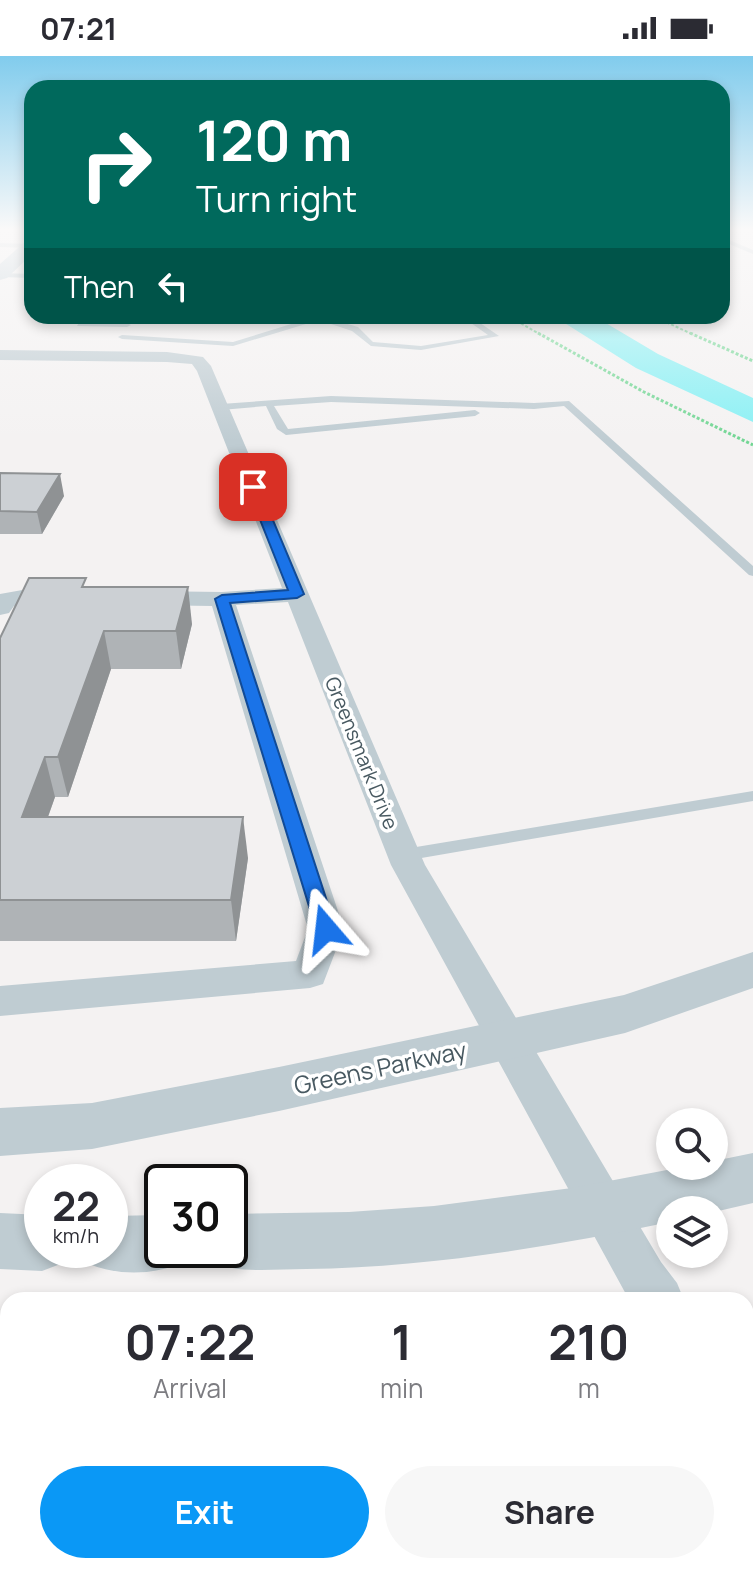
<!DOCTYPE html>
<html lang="en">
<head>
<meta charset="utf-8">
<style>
	body { margin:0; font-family:Manrope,sans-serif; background:#f7f7f7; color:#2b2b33; height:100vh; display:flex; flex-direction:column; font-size:30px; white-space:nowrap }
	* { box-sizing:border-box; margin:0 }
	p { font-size:26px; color:#7c7c81 }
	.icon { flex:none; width:44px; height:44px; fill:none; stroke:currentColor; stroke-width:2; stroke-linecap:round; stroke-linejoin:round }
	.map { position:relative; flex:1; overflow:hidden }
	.drawer { position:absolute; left:0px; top:1236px; width:754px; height:282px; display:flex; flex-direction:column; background:#fff; border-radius:24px 24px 0 0; box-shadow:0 4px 12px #0003 }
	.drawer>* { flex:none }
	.top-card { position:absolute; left:24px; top:24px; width:706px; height:244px; border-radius:24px; box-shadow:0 4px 12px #0003; background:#00695c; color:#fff; overflow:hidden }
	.tools { position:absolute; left:656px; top:1052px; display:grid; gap:16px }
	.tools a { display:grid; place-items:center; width:72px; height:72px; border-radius:50%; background:#fff; box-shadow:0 4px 12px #0003; font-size:40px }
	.speed { position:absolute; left:24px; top:1108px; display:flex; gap:16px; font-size:40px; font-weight:700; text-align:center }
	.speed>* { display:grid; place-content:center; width:104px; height:104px; border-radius:50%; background:#fff; box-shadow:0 4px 12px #0003; line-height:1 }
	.speed small { font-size:20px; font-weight:400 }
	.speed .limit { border:4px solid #111; border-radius:12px; background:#fff; color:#111 }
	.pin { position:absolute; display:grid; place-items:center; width:68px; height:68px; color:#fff; margin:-34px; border-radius:16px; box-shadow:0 4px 12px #0006 }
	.me { position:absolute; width:88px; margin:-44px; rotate:343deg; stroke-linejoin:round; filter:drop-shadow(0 0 6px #0008) }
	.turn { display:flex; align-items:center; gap:28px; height:168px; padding:0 40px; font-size:36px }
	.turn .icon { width:104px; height:104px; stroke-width:2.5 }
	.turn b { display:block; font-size:56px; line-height:68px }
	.then { display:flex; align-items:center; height:76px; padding:0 40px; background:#0003; gap:16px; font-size:30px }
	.eta { display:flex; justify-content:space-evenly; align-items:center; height:136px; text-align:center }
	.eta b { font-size:48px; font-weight:700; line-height:56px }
	.action { display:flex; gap:16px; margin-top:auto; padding:16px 40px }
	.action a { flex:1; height:92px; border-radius:48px; background:#0a98f6; color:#fff; font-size:32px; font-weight:700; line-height:92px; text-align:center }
	.action a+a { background:#f7f7f7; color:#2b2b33 }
	.status { display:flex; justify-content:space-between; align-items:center; height:56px; padding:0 40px; background:#fff; direction:ltr }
	.status svg { height:22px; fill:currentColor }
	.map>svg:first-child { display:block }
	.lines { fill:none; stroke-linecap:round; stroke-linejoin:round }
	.river { fill:#88f0f4; fill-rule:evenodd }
	.path-far1 { stroke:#72d694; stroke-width:2; stroke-dasharray:3 2; stroke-linecap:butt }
	.path { stroke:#72d694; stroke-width:3; stroke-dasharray:3 2; stroke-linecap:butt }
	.service { fill:#bfccd2; fill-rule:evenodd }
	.minor { fill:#bfccd2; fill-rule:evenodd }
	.tertiary { fill:#bfccd2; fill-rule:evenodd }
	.secondary { fill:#beced7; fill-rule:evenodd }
	.wall { fill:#afb3b6 }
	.shaded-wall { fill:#8f9294 }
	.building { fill:#ccd0d4; stroke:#8f9294; stroke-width:2 }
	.route { fill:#1a73e8; stroke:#114b97; stroke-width:2 }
	.labels { text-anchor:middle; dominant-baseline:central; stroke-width:7; stroke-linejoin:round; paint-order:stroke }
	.street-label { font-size:20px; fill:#485961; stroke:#fff }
	.near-street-label { font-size:24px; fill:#485961; stroke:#fff }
</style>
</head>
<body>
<div class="status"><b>07:21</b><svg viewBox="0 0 49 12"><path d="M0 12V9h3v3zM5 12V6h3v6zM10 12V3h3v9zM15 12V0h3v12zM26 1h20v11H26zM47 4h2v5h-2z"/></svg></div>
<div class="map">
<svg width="753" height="1517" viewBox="0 0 753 1517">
	<rect width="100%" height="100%" fill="#f4f2f2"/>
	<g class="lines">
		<path class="river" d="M559,260h35l64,38 95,44v24l-117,-54 -73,-46z"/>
		<g class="path-far1">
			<path d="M508,260l33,19"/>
			<path d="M653,260l41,19"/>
		</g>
		<g class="path">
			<path d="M538,277l106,59 109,53"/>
			<path d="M690,277l63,28"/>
		</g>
		<g class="service">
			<path d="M722,181l31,13v4l-31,-13z"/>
			<path d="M0,187l32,1v4l-32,-1z"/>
			<path d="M0,217l32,1v4l-32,-1z"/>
			<path d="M83,260h8l-5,6 41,1 4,2 -4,2 -50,-1z"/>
			<path d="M317,260h12l-2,2 31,9 15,15 48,4 67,-11 -27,-19h9l29,20 -78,14 -50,-4 -19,-15 -33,-11 -86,26 -111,-7 -4,-2 4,-2 111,7z"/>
			<path d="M331,340l203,7 35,-2 184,165v10l-4,-1 -185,-169 -30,3 -203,-7 -57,4 14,23 187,-19 5,3 -5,3 -189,19 -9,-6 -11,-23 -45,4 -5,-3 5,-3z"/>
			<path d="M753,735v10l-349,60 -8,-6 8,-6z"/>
			<path d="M0,1345l8,1v26l-8,-1z"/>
			<path d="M8,1506v4h27v7h-30z"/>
			<path d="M355,1510h28l1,7h-30z"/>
		</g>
		<g class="minor">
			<path d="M0,294l167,2 36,5 8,9 214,499 236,397 16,21 7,17h-54l-3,-4 -236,-431 -103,-263 -52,3 108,324 -21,55 -13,4 -310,28v-30l296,-25 12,-32 -96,-323 -67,-1 -9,-2 -3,-5 3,-5 9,-2 77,1 60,-4 -85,-217 -5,-7 -25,-2 -167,-2z"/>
			<path d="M28,533l44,3 3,5 -3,5 -58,4 -5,7 -9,2v-21z"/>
			<path d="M746,1334l7,3v58l-7,-2z"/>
		</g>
		<g class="tertiary">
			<path d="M753,896v36l-128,45 -346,78 -187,38 -92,7v-48l92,-5 187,-36 345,-72z"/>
			<path d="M753,1097v50l-39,9 -44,-2v12c-120,25 -241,45 -364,47 -33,0 -66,5 -97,-7l-5,-12h26v-36l119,-2 85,-6 138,-18 116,-22h26v-5z"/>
			<path d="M0,1157l42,2v35h26l-5,13 -21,8 -42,-2z"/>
			<path d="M162,1159v35h26l-5,13c-30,12 -64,13 -94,1l-6,-14h27v-34z"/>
		</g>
		<path class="secondary" d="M32,184v14l-25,24 -7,2v-16l26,-23z"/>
	</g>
	<g class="wall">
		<path d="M0,417l64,23 -22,38h-42z"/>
		<path d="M87,531l105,37 -11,45h-70l-43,128h-13l-7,20 200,41 -12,83h-236v-303z"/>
	</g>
	<g class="shaded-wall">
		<path d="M60,418l4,22 -22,38 -5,-22z"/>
		<path d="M188,531l4,37 -11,45 -5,-38z"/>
		<path d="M104,575l7,38 -43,128 -10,-40z"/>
		<path d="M45,701l10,40 -22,61 -11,-41z"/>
		<path d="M243,761l5,41 -12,83 -5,-41z"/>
	</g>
	<g class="building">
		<path d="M0,417l60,1 -23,38 -37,-1z"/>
		<path d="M29,522h57l-4,9h106l-12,44h-72l-46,126h-13l-23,60h221l-12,83h-231v-262z"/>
	</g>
	<linearGradient id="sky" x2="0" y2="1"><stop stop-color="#81cced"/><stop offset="0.45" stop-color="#faf9f9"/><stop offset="1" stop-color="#faf9f9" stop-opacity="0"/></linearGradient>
	<rect width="753" height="385" fill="url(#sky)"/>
	<path class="route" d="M253,428l6,3 45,107 -7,4 -67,5 106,326 -3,5h-14l-3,-5 -101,-330 7,-4 66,-5 -41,-103z"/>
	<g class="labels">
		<g class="street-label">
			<text transform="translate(362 697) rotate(68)">Greensmark Drive</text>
		</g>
		<g class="near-street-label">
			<text transform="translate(380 1011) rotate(-12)">Greens Parkway</text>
		</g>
	</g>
</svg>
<div class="tools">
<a><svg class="icon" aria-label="search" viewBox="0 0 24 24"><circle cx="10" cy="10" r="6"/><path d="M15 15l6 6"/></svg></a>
<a><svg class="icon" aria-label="layers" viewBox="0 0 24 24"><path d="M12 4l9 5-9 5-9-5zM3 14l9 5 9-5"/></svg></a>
</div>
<div class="speed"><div>22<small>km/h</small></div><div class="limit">30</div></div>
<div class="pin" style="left:253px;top:431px;background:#d93025"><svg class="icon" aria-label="arrive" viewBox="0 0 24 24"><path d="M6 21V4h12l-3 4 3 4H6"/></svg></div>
<svg class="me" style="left:326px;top:873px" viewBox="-20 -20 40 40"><path d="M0-17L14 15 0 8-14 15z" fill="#1a73e8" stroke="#fff" stroke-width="4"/></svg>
<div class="top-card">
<div class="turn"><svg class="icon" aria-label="right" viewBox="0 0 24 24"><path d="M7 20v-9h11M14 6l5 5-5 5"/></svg><div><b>120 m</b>Turn right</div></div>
<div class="then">Then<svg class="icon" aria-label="left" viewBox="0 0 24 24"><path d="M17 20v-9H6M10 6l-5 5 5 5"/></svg></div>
</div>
<section class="drawer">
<div class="eta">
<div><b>07:22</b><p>Arrival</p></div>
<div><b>1</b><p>min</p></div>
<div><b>210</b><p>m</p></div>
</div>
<div class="action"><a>Exit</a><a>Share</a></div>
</section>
</div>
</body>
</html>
